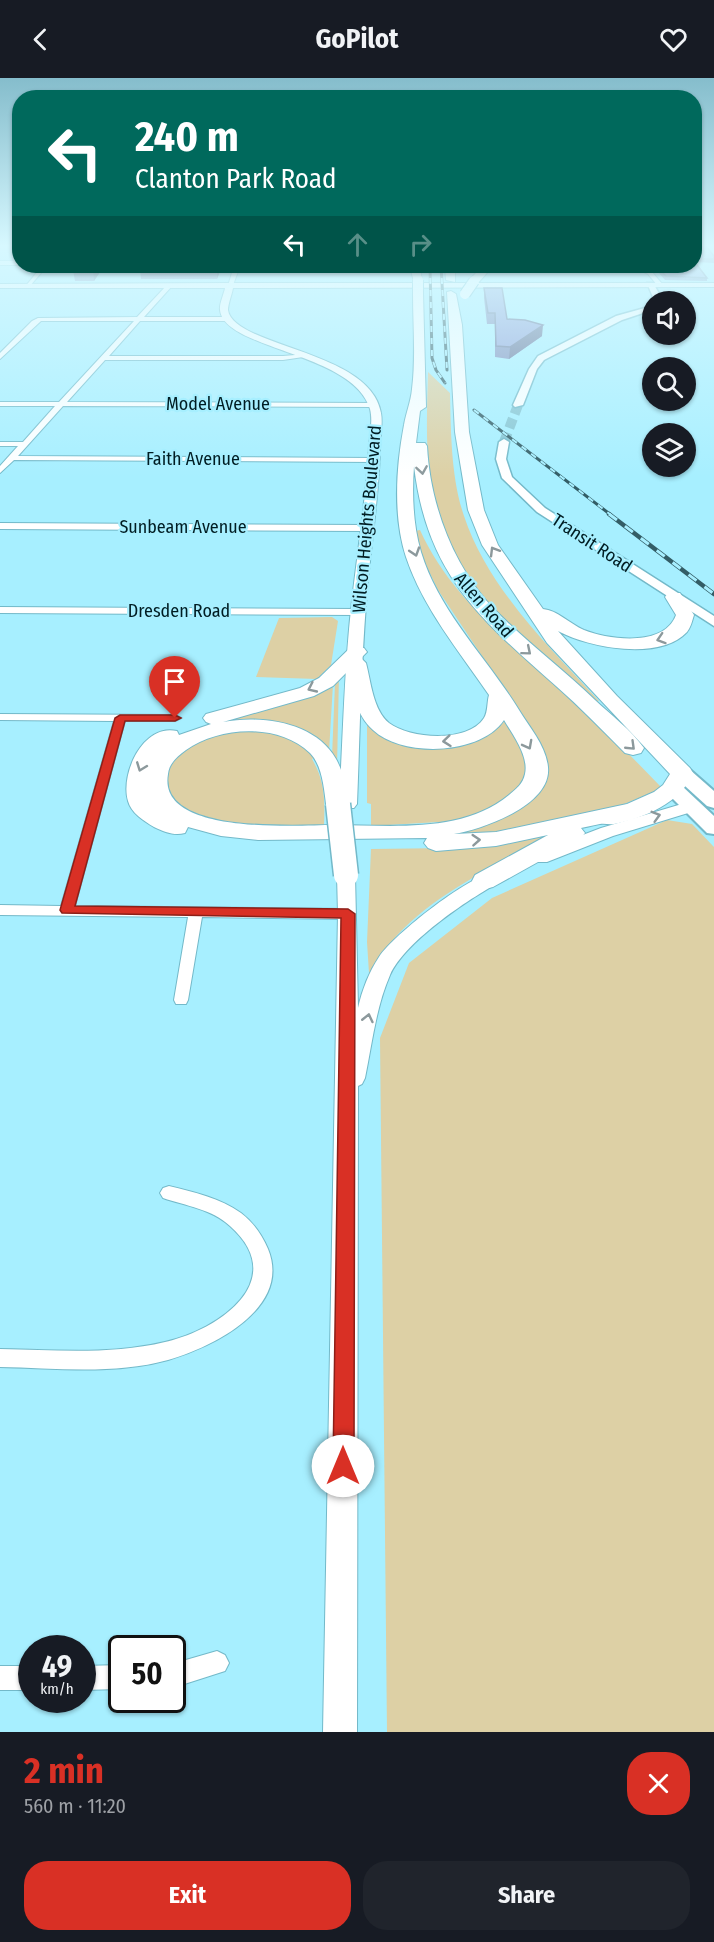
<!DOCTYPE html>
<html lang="en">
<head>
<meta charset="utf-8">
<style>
	body { margin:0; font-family:"Fira Sans Condensed",sans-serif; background:#20242c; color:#f1f3f6; height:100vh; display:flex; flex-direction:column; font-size:22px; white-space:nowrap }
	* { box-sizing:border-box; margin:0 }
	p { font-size:20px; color:#9ea1a6 }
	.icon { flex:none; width:33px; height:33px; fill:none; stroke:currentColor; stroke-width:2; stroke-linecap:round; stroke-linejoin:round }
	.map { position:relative; height:1654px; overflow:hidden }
	.sheet { display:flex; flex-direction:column; background:#171b24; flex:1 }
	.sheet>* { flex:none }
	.top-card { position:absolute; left:12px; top:12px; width:690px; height:183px; border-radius:24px; box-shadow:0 2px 4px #0004; background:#00695c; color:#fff; overflow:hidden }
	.buttons { position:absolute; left:642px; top:213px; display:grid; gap:12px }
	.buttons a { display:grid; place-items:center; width:54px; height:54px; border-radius:50%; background:#171b24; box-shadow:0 2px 4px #0004; font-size:30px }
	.speed { position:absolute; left:18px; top:1557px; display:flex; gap:12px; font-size:30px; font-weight:700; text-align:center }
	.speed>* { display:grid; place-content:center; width:78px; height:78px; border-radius:50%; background:#171b24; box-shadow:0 2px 4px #0004; line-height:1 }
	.speed small { font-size:15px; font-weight:400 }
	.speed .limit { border:3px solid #111; border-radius:9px; background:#fff; color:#111 }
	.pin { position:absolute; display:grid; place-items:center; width:51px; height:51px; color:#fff; margin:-62px -26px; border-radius:50% 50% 50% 0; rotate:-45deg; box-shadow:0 0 6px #0007 }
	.pin .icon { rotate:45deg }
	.me { position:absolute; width:66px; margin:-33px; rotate:0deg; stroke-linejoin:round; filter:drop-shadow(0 0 4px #0008) }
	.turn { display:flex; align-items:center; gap:21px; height:126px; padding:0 24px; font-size:27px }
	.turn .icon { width:78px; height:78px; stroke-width:2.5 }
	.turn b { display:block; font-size:42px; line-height:51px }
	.lanes { display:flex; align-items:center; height:57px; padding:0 24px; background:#0003; justify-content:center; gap:30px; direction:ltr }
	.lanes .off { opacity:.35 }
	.round { display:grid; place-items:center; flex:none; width:63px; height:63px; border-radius:24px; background:#20242c }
	.headline { display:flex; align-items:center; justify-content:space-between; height:102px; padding:0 24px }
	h1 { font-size:36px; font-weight:700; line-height:45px; color:#d93025 }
	.cta { display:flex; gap:12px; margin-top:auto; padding:12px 24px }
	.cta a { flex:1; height:69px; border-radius:24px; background:#d93025; color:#fff; font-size:24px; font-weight:700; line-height:69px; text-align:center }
	.cta a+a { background:#20242c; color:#f1f3f6 }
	header { display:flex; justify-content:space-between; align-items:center; height:78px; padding:0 24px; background:#171b24; font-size:27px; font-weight:700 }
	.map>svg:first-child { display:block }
	.green { fill:#ddd0a5 }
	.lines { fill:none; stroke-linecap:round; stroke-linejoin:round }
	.tertiary-tunnel { stroke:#86c5d3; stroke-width:10; stroke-dasharray:10 5; stroke-linecap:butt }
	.minor-casing { stroke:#73b9c9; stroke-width:2 }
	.tertiary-casing { stroke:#73b9c9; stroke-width:3 }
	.secondary-casing { stroke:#73b9c9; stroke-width:2 }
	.primary-casing { stroke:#73b9c9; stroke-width:4 }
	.motorway-casing { stroke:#73b9c9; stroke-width:2 }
	.minor { fill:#fff; fill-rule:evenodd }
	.tertiary { fill:#fff; fill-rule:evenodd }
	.secondary { fill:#fff; fill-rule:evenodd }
	.primary { fill:#fff; fill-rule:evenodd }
	.motorway { fill:#fff; fill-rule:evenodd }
	.rail-far1-casing { stroke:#335d66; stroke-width:3 }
	.rail-casing { stroke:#335d66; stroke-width:4.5 }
	.rail-far1 { stroke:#a7efff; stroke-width:2; stroke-dasharray:6; stroke-linecap:butt }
	.rail { stroke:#a7efff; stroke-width:3; stroke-dasharray:10; stroke-linecap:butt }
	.motorway-bridge-far1-casing { stroke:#73b9c9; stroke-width:12; stroke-linecap:butt }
	.motorway-bridge-casing { stroke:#73b9c9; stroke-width:27; stroke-linecap:butt }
	.motorway-bridge-far1 { stroke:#fff; stroke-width:10 }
	.motorway-bridge { stroke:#fff; stroke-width:24 }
	.wall { fill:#7c88b9 }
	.shaded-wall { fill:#656f96 }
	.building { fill:#909ed7; stroke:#656f96; stroke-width:1.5 }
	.oneway { stroke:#8c999c }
	.route { fill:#d93025; stroke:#8d1f18; stroke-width:1.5 }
	.labels { text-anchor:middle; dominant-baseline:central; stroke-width:4.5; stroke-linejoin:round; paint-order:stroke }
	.far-street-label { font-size:18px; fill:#001d23; stroke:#a7efff }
</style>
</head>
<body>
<header><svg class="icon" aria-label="back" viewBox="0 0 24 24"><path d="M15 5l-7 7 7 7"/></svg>GoPilot<svg class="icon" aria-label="heart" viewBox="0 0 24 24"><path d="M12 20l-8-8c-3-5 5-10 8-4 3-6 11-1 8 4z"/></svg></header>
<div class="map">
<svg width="714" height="1654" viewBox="0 0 714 1654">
	<rect width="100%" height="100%" fill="#a7efff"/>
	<g class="green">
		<path d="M428,294l22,21c1,40 1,85 14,123 24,72 85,131 135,185l-5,2c-61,-56 -136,-110 -158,-195 -12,-44 -9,-91 -8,-136z"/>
		<path d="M420,452c31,69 92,113 146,163 33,30 64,62 95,94l-1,2 -45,19 -111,27 -61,-1c33,-5 61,-11 87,-33l-6,-82 -86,-129 -15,-31 -8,-28z"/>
		<path d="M332,539l6,4 -7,44 -14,14 -61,-2 23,-59z"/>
		<path d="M339,597l-2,92 -5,-10 3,-74z"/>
		<path d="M333,606l-4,68 -15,-13 -92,-14 -6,-4z"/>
		<path d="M367,640c17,6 59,28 74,29 25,2 51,-9 66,-29l19,40v14l-2,11 -22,22 -46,16 -85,5v-22l-4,-1z"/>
		<path d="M235,653c37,-1 52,2 80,26l-3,2c13,22 13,41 12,67 -36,-1 -174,7 -156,-56 7,-28 43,-33 67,-39z"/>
		<path d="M667,742l25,4 22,23v885h-327l-7,-694 29,-75 83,-65z"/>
		<path d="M545,756l4,3c-52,27 -128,63 -163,112 -5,7 -9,16 -13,24h-4l-2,-31 4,-93 79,-1z"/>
	</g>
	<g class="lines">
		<path class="tertiary-tunnel" d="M504,364l14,-37"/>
		<defs>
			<g id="minor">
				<rect x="0" y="183" width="20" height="4"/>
				<path d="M42,188h5l-18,21h-4z"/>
				<path d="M234,188h6l-7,19 -5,1z"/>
				<path d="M632,188l20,6 11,13 -5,1 -10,-12z"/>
				<path d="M167,207l5,1 -28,31h84l3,2 -3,2h-88l-31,35h174l24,-2 3,2 -27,4h-178l-38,42 307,1 4,2 -4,2 -311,-1 -45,50 356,2 4,2 -1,2 -363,-2 -14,13v-7l18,-20h-18v-4h23l32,-36h-55v-4h59l75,-81h-93l-41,38v-6l32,-32 6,-3 99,-1z"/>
				<path d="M0,445l367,2 4,3 -4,3 -367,-2z"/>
				<path d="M0,529l358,2 5,3 -5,3 -358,-2z"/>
				<path d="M0,636l175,1 6,3 -6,3h-50l-50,185 273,3 7,5 -7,5 -146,-2 -14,83 -2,4h-10l-2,-4 14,-83 -188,-2v-10l61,1 53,-185 -114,-1z"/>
				<path d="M169,1108c25,6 51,12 72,27 13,10 21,22 27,36 24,59 -55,98 -100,111 -54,15 -113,8 -168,7v-18c55,1 111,6 165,-7 54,-12 126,-62 65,-116 -18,-17 -44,-20 -67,-28l-3,-5 3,-5z"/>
				<path d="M217,1573l8,4 4,8 -4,8 -53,17v-24z"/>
				<path d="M122,1587v24l-40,1v-24z"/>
				<rect x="0" y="1588" width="32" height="24"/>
			</g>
			<g id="tertiary">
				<path d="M647,205h6l8,14 -3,5h-6v2l-2,-2 3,-5z"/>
				<path d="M652,228v4l-30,10 -78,40 -7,9 -14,36 -8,2 -2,-2 16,-36 9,-13 78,-40z"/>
				<path d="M504,361l5,3 -3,17 6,18 33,31 169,108v10l-177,-114 -35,-34 -6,-19 3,-17z"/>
			</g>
			<g id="secondary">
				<path d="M227,205h487v4l-481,1c-1,6 -5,16 -5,22 5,37 143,40 153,103 2,11 -1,25 -1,36 -1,44 -8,88 -12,132 -7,74 -8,149 -11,223l-3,4h-12l-3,-4c4,-65 5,-131 12,-195 6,-55 15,-109 18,-163 1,-12 4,-26 1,-37 -17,-57 -146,-59 -150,-99 -1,-6 4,-16 5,-22h-225v-4z"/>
				<path d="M692,723l6,1 3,4 -3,4 -85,26 -66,26h-14l-2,-4 2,-4 68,-26z"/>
				<path d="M346,791l7,2 2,4 3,133c4,-18 11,-36 21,-51 14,-22 102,-93 127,-86l2,4 -2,4c-34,17 -101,62 -116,96 -14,32 -18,69 -25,103l-3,6 -4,2 -1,646h-34l15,-818 -1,-39 2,-4z"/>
			</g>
			<g id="primary">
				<path d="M682,689l7,2 25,22v17l-7,-2 -32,-29 -3,-4 3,-4z"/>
				<path d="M674,705l7,2 33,31v18l-7,-1 -40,-40 -3,-4 3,-4z"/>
			</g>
			<g id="motorway">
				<path d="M410,188h10l2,16h-8z"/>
				<path d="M445,188h10v16l-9,-2z"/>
				<path d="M483,188h10l-15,17h-8v-4z"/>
				<path d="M418,212l5,3 3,114 -6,4 -4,32h9l2,3c3,58 26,120 66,162 32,33 69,60 102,92 16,15 36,30 49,48l-3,5 -8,2 -8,-2c-23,-23 -45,-46 -69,-67 -77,-68 -129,-112 -142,-220 -2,28 -1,59 7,86 18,60 67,107 98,158 11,18 27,36 29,57 4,38 -65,62 -94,67l42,-2 131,-28 27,-12 9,-7 7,-11 -123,-131 -65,-98 -14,-35 -13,-78 -8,-140 4,-1 5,3 6,31 7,107 15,78 14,35 45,64c14,1 27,15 41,21 26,10 80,17 92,-15l-11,-18 3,-4h12l14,22c-2,6 -3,12 -7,17 -27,29 -98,16 -129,-1l59,65 73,72 3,5c-12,30 -49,45 -79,51 -5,1 -9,-1 -14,0 -6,1 -13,3 -19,4l4,5 -4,5 -88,49 -9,2 -9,-2 -3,-6 3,-6 73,-40 -52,11 -60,5 -8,-3 -4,-5 3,-5 -169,2 -37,-4 -33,-9 -3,6c-11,3 -20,-1 -31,-6 -10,-6 -23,-14 -26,-26 -8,-27 15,-78 49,-70l2,4 32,-11 -5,-2 -3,-4 3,-4 94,-26 19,-10 31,-30h14l3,4 -6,6 5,5c5,19 7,47 23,60 21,16 79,20 95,-5 4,-6 3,-17 5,-23 -30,-44 -66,-87 -83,-138 -13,-40 -10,-90 -2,-132 2,-12 7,-24 8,-36 4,-31 1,-64 1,-96zM348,593c5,21 8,44 25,59 30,28 108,25 131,-10 9,15 25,36 21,54 -2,10 -9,15 -16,21 -47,39 -119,30 -176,30 -35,0 -176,11 -165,-51 1,-11 10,-18 18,-24 34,-24 92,-27 124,3 12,12 14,35 16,51l4,5 8,2 8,-2 4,-5c-4,-15 -6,-31 -14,-45 -21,-37 -74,-44 -113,-37l91,-26 19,-10z"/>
			</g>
		</defs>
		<use href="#minor" class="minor-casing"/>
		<use href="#tertiary" class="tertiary-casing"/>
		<use href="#secondary" class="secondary-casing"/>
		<use href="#primary" class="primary-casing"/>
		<use href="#motorway" class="motorway-casing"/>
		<use href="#minor" class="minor"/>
		<use href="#tertiary" class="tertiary"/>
		<use href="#secondary" class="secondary"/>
		<use href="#primary" class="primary"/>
		<use href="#motorway" class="motorway"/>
		<defs>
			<g id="rail-far1">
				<path d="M430,188l2,92 4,12 9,13"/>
				<path d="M441,188l6,104"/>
				<path d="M474,332l137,105"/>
			</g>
			<path id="rail" d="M609,436l105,80"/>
		</defs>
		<use href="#rail-far1" class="rail-far1-casing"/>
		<use href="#rail" class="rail-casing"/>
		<use href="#rail-far1" class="rail-far1"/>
		<use href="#rail" class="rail"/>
		<defs>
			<g id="motorway-bridge-far1">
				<path d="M418,202v13"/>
				<path d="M465,216l9,-13"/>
			</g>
			<path id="motorway-bridge" d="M338,726l8,71"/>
		</defs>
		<use href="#motorway-bridge-far1" class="motorway-bridge-far1-casing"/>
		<use href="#motorway-bridge" class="motorway-bridge-casing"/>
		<use href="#motorway-bridge-far1" class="motorway-bridge-far1"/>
		<use href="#motorway-bridge" class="motorway-bridge"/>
	</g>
	<g class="wall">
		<path d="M694,167l20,11v7l-18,-1 11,16v3l-42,-1 -12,-14h41z"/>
		<path d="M104,188l-10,15h-19l-2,-11z"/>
		<path d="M222,188l-5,13h-76l-1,-12z"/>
		<path d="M484,210l23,31 35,17 -33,23 -14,-2v-33h-8l-3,-26z"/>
	</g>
	<g class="shaded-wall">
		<path d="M95,188h9l-10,15 -1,-12z"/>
		<path d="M217,188h5l-5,13z"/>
		<path d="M543,247l-1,11 -33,23 1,-12z"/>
	</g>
	<g class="building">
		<path d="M694,167h11l9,11v3h-20z"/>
		<path d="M694,183l13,17 -41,-2 -10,-10h38z"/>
		<path d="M76,188h19l-2,3 -20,1z"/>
		<path d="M141,188h76v1h-77z"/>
		<path d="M484,210h18l5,31 18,1 18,5 -33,22 -14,-1 -1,-33h-7z"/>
	</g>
	<defs><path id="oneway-chevron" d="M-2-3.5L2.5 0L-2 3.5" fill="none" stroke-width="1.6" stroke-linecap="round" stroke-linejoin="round" transform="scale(1.5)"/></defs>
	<g class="oneway">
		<use href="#oneway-chevron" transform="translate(422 392) rotate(81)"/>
		<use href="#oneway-chevron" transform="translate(494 473) rotate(-121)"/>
		<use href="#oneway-chevron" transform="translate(415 474) rotate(72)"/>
		<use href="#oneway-chevron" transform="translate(661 561) rotate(162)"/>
		<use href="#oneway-chevron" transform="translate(527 573) rotate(40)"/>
		<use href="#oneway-chevron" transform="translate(312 610) rotate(155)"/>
		<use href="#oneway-chevron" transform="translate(447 663) rotate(174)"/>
		<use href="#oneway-chevron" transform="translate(528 667) rotate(62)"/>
		<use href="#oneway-chevron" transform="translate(631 668) rotate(44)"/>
		<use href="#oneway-chevron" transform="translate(141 689) rotate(111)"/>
		<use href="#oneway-chevron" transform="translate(656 738) rotate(-16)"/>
		<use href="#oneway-chevron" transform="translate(476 762) rotate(-4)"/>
		<use href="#oneway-chevron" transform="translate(368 940) rotate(-77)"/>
	</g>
	<linearGradient id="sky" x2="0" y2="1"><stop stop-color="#85bdcc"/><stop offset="0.42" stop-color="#d7f8ff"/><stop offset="1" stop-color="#d7f8ff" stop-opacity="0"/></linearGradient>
	<rect width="714" height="399" fill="url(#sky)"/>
	<path class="route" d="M120,637h55l6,3 -6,3h-50l-50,185 273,3 7,5 -1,552 -3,7 -8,3 -7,-3 -3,-7 8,-548 -279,-5 -2,-3 55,-192z"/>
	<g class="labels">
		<g class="far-street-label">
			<text x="218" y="326">Model Avenue</text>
			<text x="193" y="381">Faith Avenue</text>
			<text transform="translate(367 441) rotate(-85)">Wilson Heights Boulevard</text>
			<text x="183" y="449">Sunbeam Avenue</text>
			<text transform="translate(592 465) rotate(33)">Transit Road</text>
			<text transform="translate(484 527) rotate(49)">Allen Road</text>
			<text x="179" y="533">Dresden Road</text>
		</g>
	</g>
</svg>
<div class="buttons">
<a><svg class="icon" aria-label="sound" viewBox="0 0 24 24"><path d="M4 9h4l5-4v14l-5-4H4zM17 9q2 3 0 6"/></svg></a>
<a><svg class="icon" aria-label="search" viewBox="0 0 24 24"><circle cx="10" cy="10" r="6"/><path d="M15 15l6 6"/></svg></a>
<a><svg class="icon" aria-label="layers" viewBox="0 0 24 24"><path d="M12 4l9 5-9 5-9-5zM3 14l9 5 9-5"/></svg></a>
</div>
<div class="speed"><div>49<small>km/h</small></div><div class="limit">50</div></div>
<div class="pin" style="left:175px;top:640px;background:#d93025"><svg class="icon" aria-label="arrive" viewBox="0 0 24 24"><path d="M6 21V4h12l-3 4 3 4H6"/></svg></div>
<svg class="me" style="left:343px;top:1388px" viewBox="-20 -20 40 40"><circle r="19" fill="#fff"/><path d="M0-13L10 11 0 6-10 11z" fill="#d93025"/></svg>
<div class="top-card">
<div class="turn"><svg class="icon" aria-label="left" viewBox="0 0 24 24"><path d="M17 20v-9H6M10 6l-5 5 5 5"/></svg><div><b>240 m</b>Clanton Park Road</div></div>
<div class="lanes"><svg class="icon" aria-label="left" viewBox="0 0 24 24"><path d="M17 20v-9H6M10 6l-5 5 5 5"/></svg><svg class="icon off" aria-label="ahead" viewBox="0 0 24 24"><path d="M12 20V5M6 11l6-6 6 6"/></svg><svg class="icon off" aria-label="right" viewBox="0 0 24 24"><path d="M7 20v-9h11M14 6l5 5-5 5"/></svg></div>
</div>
</div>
<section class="sheet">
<div class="headline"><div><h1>2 min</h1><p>560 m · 11:20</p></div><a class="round" style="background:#d93025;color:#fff"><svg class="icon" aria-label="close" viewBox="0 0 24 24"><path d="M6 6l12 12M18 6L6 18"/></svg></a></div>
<div class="cta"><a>Exit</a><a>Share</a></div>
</section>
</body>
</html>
